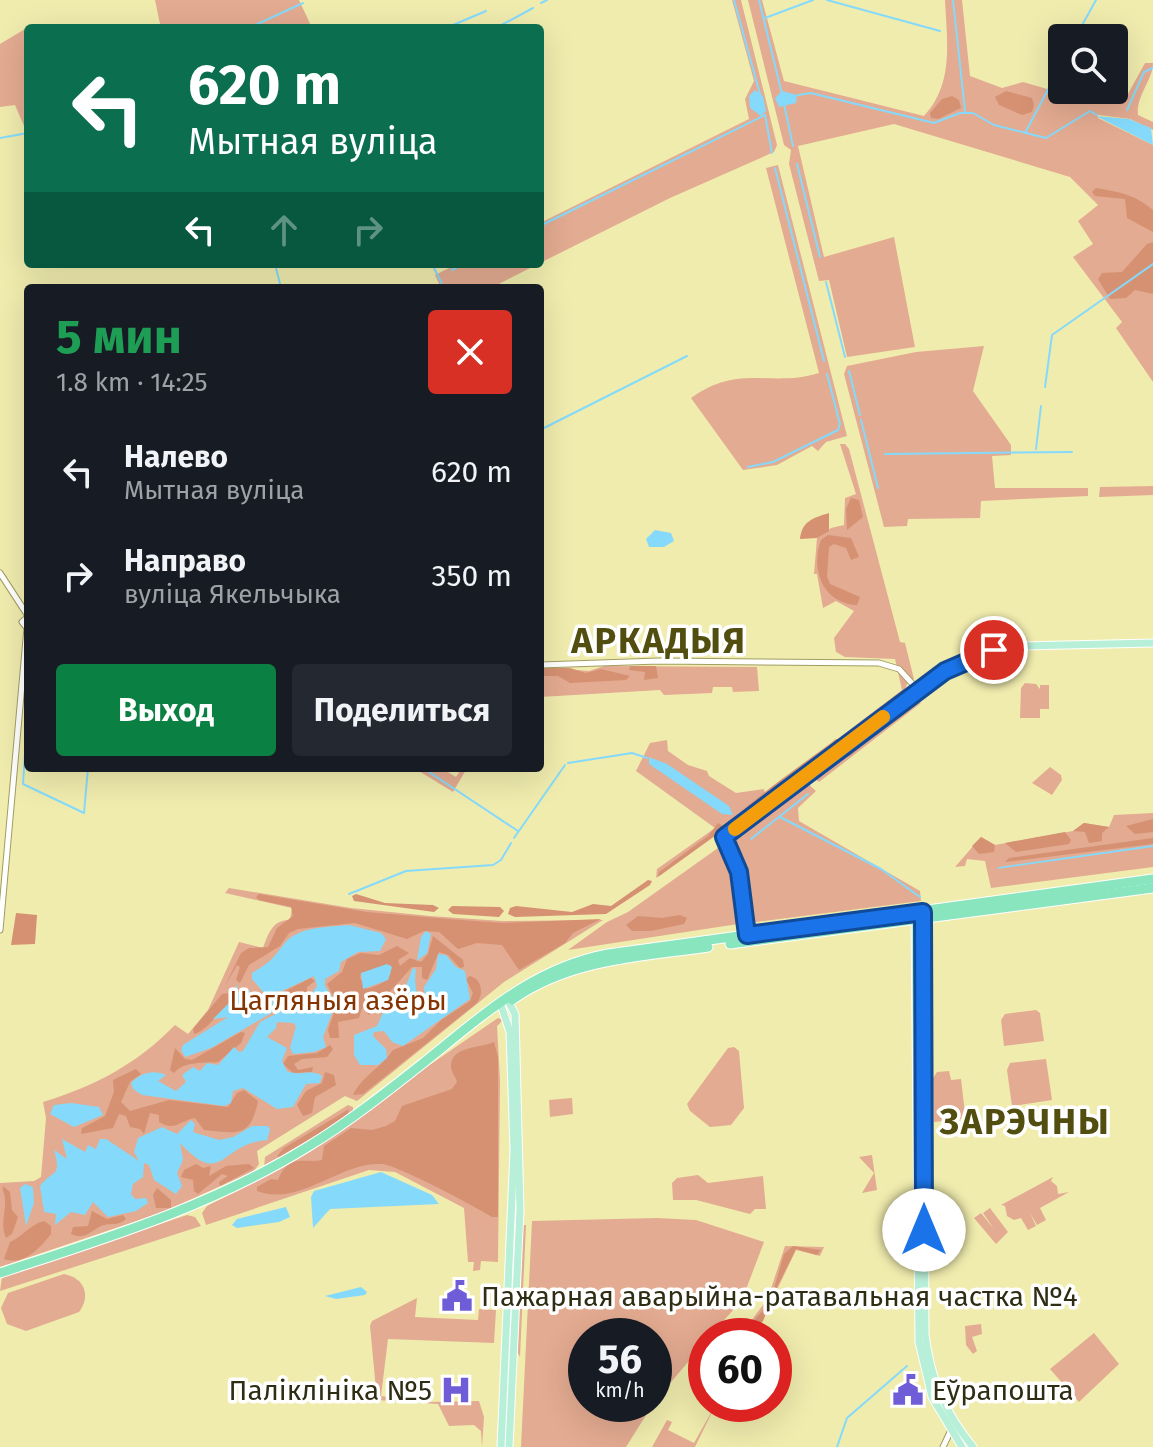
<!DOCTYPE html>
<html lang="ru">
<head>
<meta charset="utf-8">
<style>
	body { margin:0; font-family:"Fira Sans",sans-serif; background:#242831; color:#f1f3f6; height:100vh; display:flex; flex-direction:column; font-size:30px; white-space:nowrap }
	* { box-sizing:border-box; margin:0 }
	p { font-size:26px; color:#9ea1a6 }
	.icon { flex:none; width:44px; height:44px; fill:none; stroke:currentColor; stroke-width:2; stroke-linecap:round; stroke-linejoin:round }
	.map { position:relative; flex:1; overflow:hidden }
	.panel { position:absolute; left:24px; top:284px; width:520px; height:488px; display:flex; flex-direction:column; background:#171b24; border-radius:8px; box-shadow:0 8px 32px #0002 }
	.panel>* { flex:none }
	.banner { position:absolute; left:24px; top:24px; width:520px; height:244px; border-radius:8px; box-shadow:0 8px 32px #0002; background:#0b6e4f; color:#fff; overflow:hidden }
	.tools { position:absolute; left:1048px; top:24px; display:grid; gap:16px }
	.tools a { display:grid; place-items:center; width:80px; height:80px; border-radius:8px; background:#171b24; box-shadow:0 8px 32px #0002; font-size:40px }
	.speed { position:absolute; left:568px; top:1318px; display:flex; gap:16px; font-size:40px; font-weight:700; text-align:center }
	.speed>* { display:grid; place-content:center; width:104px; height:104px; border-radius:50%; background:#171b24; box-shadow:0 8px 32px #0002; line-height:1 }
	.speed small { font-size:20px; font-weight:400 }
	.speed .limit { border:12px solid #d22; background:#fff; color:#111 }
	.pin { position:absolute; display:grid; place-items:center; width:68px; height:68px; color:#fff; margin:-34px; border:4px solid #fff; border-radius:50%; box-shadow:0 2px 8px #0007 }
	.me { position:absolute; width:88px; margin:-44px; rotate:0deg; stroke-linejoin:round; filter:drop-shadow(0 0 6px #0008) }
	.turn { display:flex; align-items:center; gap:28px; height:168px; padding:0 32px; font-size:36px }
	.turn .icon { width:104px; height:104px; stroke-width:2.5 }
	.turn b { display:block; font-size:56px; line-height:68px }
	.lanes { display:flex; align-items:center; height:76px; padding:0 32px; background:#0003; justify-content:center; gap:40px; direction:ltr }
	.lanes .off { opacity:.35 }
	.round { display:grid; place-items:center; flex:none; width:84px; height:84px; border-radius:8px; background:#242831 }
	.summary { display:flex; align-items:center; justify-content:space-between; height:136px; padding:0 32px }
	h1 { font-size:48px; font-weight:700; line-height:60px; color:#1e9e55 }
	.cta { display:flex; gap:16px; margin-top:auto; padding:16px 32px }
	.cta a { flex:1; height:92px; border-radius:8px; background:#0b8043; color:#fff; font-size:32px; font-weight:700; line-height:92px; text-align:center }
	.cta a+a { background:#242831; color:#f1f3f6 }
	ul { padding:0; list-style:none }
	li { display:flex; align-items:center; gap:24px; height:104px; padding:0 32px }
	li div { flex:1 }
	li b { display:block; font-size:30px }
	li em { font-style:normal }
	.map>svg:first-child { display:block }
	.green { fill:#e3ab91 }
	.forest { fill:#d59172; fill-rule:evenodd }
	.water { fill:#85dafb }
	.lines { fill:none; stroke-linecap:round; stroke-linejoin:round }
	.stream { stroke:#85dafb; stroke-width:2 }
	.minor-casing { stroke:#a19d61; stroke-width:7 }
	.major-casing { stroke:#fff; stroke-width:9 }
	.highway-casing { stroke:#fff; stroke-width:11 }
	.minor { stroke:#fff; stroke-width:5 }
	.major { stroke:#b8efd8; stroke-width:7 }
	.highway { stroke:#88e5be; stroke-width:9 }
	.route-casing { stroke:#114b97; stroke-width:20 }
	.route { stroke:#1a73e8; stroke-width:14 }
	.slow { stroke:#f59e0b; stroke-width:14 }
	.labels { text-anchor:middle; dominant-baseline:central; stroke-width:7; stroke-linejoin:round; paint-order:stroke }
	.park-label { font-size:28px; fill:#853400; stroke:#fff }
	.poi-label { font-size:28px; fill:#2f2d14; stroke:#fff; text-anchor:start }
	.district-label { font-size:36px; font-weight:bold; letter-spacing:2px; fill:#524e0f; stroke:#fff }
</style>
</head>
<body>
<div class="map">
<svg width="1153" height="1447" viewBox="0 0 1153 1447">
	<rect width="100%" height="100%" fill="#f0ecae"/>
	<g class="green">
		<path d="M155,0h144l13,28h-162l10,-4z"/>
		<path d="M732,0h9l36,145 -3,7 -104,46 -130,65v-40l209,-104 -4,-20 9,-18z"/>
		<path d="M748,0h14l22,81 140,35c30,-32 23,-74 21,-116h17l8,76 32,12 21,-6 59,17 17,-2 25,4 21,-38h8c0,17 -17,32 -15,52l15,7v8l-23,-11 -32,-4v3l55,27v237l-37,-54 6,-6 -49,-65 20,-13 -15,-23 20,-16 -28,-28 -176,-53 -96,22 26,111 70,-20 21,110 -68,10 -18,-77 -10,1 -30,-117 2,-14 -7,-5z"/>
		<path d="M30,26l16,2h-18v96l-4,2 -9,-21 -15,2v-63z"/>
		<path d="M778,165l69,271 -21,6 -8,9 -6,-5 -35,19 -34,5 -52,-72c49,-35 79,-10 128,-25l-53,-205z"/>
		<path d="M457,264h81l-47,24h-50l-6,-13z"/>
		<path d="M984,346l-11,45 38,54v10l-19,1 3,32h93v8l-107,5 -1,17 -72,1 -1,7 -23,1 -40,-153 3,-8 69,-14z"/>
		<path d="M840,444h5l4,5 51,193 5,1 9,36 -7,5 -4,11 -247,183 1,-9 58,-41 -79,-57 14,-28 17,-3 1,11 20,14 19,6 2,5 27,17 28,-4 1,5 137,-104 -7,-31 -50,-2 -9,-5 -2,-14 20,-27 -18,-10 -13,7 -6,-34h-3l3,-36 14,-10 13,-3 1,-27 11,-4z"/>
		<path d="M1153,486v9l-54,2 1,-10z"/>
		<path d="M604,666l153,1 2,24 -26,1 -1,-5h-19l-1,6 -48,2 -4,-5 -120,7v-30l49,4z"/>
		<path d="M1025,683l11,1 4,5v-4h9v24h-9v9h-20l1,-30z"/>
		<path d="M915,700l6,3 -102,79 -5,-4 1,-6z"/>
		<path d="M1050,767l11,8 1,5 -10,15 -20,-12z"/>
		<path d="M414,768h27l15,9 6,-9h5l-14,24z"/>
		<path d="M806,782l10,9 -18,17 1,13 121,70 1,10 -172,22 -7,-51 -10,-35z"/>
		<path d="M1153,813v54l-162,21 -6,-27 -18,-2 -2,7 -10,1 26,-30 14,8 78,-14 11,-8 25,4 5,-12z"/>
		<path d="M718,848l11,18 9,58 -170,26 39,-28 21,-10z"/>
		<path d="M229,888l122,20 79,8 72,5 101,-1 -99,62 -147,119 -12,-5 -88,55 2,13 -5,7 -91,41 -163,55v-84l34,-2 7,-4 5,-59 -3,-16c52,-16 94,-38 132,-77l13,9 20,-24 31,-68 24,6c5,-14 10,-29 27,-28l2,-12 -67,-15z"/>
		<path d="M1036,1010l4,3 4,28 -40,5 -3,-26 4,-6z"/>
		<path d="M498,1018l5,2 -6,6 3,54 -2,182 -17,-1 -1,9 -7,1 1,-9h-6l-4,-54 -69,-36 -26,-2 -163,55 -4,-12 5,-7 68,-35z"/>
		<path d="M734,1047l5,4 5,57 -13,17 -21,2 -20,-16 -3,-7 41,-56z"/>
		<path d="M1046,1059l6,41 -40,6 -5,-36 3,-7z"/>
		<path d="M949,1071l2,9 10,-1 4,34 -3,6 -28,3 -1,-44 4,-6z"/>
		<path d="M572,1098l1,16 -23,3 -1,-17z"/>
		<path d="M348,1105l5,2v4l-27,21 -62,36 1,-11z"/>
		<path d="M872,1155l5,35 -15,3 12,-20 -15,-16z"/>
		<path d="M698,1175l10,8 55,-7 3,33h-11l-5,5 -54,-14h-23l-1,-17 5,-5z"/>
		<path d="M1053,1177l-2,4 6,5 1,8 11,-2 -29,16 6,12 -9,5 -7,-12 6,13 -8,4 -7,-12 -7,2 -7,-4 -2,-10 -4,-1z"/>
		<path d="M990,1208l18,24 -12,12 -22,-26 7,-5 13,16 -11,-16z"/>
		<path d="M187,1215l8,2 6,9 -201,65 2,-14z"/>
		<path d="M657,1218l39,2 68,22 -22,58 -32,36h-4v5l-52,61v-66h-68v68h67l-27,43h-105l11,-226z"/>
		<path d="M522,1225h4l-6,132 -4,-8z"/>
		<path d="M785,1246l39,1 -4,9 -24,-6 -41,86h-15l28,-38z"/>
		<path d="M64,1274c21,4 27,22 15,38l-53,19 -19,-7 -6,-16 7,-15z"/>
		<path d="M417,1298l-2,19 63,3 1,-11 17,1 -2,33 -106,-4 -7,57 45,6 53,-1 5,16 -2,30 -1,-16 -7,-6 -25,1 -11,-22 -61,-4 -7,-74 2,-5z"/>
		<path d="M981,1324l1,10 -10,3 5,14 -4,3 -7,-9 -1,-19z"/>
		<path d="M1094,1333l25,31 -40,38 -29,-33z"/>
		<path d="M716,1404l-21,43h-43l15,-27 5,2 -4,8 26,13z"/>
	</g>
	<g class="forest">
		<path d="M1006,91l26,7 2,7 -2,7 -10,3 -23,-10 -4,-8z"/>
		<path d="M952,96l7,4 2,8 -23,11 -7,-1 -1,-5 12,-14z"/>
		<path d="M1096,188c23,4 38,6 57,22v22l-26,-14 -2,-19 -30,-3 -3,-4z"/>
		<path d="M1153,242v52l-18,-4 -9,8 -16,1 -12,-20 4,-6 20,-1 25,-28z"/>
		<path d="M851,498l8,2 4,17 -16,13 -1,-21z"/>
		<path d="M829,513v18l-12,7 -17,1c2,-18 13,-21 29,-26z"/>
		<path d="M828,535l23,3 8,19 -8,3 -5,-12 -12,-4 -5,3 -2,29 3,8 30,13 -3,8c-34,-1 -47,-36 -36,-65z"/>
		<path d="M630,666h26l2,12 -14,2 1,-8 -16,-2z"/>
		<path d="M543,668h27l16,5 15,-4 29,7 -4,4 -56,3 -12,-7h-18z"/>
		<path d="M899,715l-49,41 -11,2 54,-42z"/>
		<path d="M836,739h4l-1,4 -98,70c3,-8 80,-62 95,-74z"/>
		<path d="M1153,819v13l-18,2 -9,-8z"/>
		<path d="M718,823l5,3 -4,7 -61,44 1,-5 49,-36z"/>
		<path d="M1084,823l25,4 -7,6v8l-13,2 -4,-11 -12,-1z"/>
		<path d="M1065,832l6,8 -2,4 -53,8 -11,-9z"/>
		<path d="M981,837l14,8 -1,7 -15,2 -7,-8z"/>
		<path d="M1153,838v6l-148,18 4,-4z"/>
		<path d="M648,880l4,1 -2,4 -44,29 -91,3 -7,-3 2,-6 6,-2 56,6 21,-8 18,2z"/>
		<path d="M259,894l108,18 82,7 53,4 99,-4 -28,14 -8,10 -46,27 -17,-25 -25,-2 -19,6 -19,-17 -15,-1 -17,8 -52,-16 -57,6 -9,4 -9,13 -31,19 -9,18 -4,-3 4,-13 -3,-2 -12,21 16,-33 8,-5 19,-1 9,-19 16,-12 -2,-9 -32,-7 -3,-3z"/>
		<path d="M356,894l29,9 48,2 6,3 -5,4 -80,-11 -2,-5z"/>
		<path d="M452,906l48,1 4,4 -5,6 -46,-3 -5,-4z"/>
		<path d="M16,913l21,2 -2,29 -24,1z"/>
		<path d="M680,915l7,3 -3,6 -33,7h-19l-6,-6 12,-9 24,2z"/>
		<path d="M433,936l30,24 1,7 -4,1 -12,-13 -9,-3 -12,28 -5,-2v-11h-10l-43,48 -7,-7 -3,10 -21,4 1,16h-9l-2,-8 9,-26 -10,-20 15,-12 5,-13 14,-6 18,2 18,-9 12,7 -11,7 2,6 10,-8 11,4 7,-8zM391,965c2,16 -11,19 -24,24l-7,-11 1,-5z"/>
		<path d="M470,976c12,3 14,18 7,27l-114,91 -10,1c9,-19 29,-28 40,-45l30,-12 18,-18 29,-19 3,-8 -7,-14z"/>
		<path d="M311,978l4,3 -8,6v10l-21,10 -9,-2v-10z"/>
		<path d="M228,993l1,11c-12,9 -22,27 -35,30l-1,-5 29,-35z"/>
		<path d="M241,1032l4,1 -4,10 -23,19c-14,1 -34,-1 -44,11l-4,-3 5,-22 10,11 7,1z"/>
		<path d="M494,1042l4,15v160h-6c-16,-10 -96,-53 -111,-53 -42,-2 -81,43 -124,27v-4l14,-8 7,1c11,-28 27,-16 44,-20l2,-14 27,-18 21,2 14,-4 9,-5 7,-15 50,-17 5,-7c-1,-5 -7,-11 -6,-17 1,-19 30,-17 43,-23z"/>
		<path d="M330,1045l3,4 -6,8 -25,2 -8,5 4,6 15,-3 -1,5 -19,1 -10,-9 5,-8 29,-3z"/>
		<path d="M136,1069l5,5 -11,8 -9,20 9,9 39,-11 59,7 9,-14 7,-3 14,11c-8,40 -23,31 -54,29l-9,-12c-14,2 -20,14 -36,4v-7l-9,-2 -6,21 -4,-5 -10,-2 -4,-11 -7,-2 -6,14 -32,6 1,-6 23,-12 9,-24 -1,-12z"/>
		<path d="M325,1072l9,3 2,10 -21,12 -3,16 -9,3 -6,-11 9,-14 16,-8z"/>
		<path d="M349,1109l-2,6 -66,43 -4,-2 7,-8z"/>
		<path d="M196,1164l7,4 8,-2 -2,10 17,-10 23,-2 5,4 -34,18 -1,-4 9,-6 -6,-2 -24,20 -4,-3 -1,-11 -12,-3 3,-7z"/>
		<path d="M3,1186l7,6 2,18 6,7 -6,17 -6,4c-6,-15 0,-25 -1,-39 0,-5 -3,-8 -2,-13z"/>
		<path d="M157,1188l14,12v8h-15l-3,-13z"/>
		<path d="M92,1211l15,8 16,-4 3,4c-9,8 -15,3 -25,7 -12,6 -16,14 -30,8l2,-7 15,-1z"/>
		<path d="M44,1221l7,5v8c-11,14 -27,32 -47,25l6,-17c14,-6 19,-17 34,-21z"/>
		<path d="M793,1246l28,4 -4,5 -21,-6 -25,50 13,-45z"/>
		<path d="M771,1301l-8,20 -13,15h-10z"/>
	</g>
	<g class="water">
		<path d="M755,90l8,6 3,15 -5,5 -11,-8 -1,-12z"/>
		<path d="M782,91l15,4 -1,8 -17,4 -4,-9z"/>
		<path d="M1096,116l33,3 22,9 2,17z"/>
		<path d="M655,530l16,3 3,8 -10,6h-15l-3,-8z"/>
		<path d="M649,757l18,7 62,42 4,9 -11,-1 -73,-50z"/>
		<path d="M1153,845v2l-156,22 2,-2z"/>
		<path d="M349,925l32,8 5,6 -6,12 -22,1 -17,10 -2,9 -14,8v7l11,17 -13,34 3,10 -12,5 -21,2 -3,-6 6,-22 -3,-3 -16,-1 -1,6 -9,9 20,11 -5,13 5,10c12,6 25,-3 35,5l-2,7 -14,1 -13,23 -16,2 -34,-21 -10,3 -2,12 -7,3 -82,-11 -9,-6 -2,-6c9,-10 22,-14 35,-8l-8,6 18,10 10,-9 -4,-7 11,-8 7,4 7,-8 11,2 16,-18 5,5 4,-1 17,-29 49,-25 8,-11 -3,-10 -32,15 -18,2 -12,-14v-6c18,-11 19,-12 32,-29 14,-18 45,-17 65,-19z"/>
		<path d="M426,931l5,3 -4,19 -10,8 4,-24z"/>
		<path d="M438,954l8,1 10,12 9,4 5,28 -67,47 -11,-4 -8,-11 -10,1 -1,4 13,13 1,9 -9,7h-18l-6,-10v-20l23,-9 14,-31 17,5 -3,-12 8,-20 3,1c-2,12 -1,30 10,36l-2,-18 12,-18z"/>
		<path d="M387,964l5,3 -4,13 -25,9 -2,-16z"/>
		<path d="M237,984l1,9 11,-3 5,7 -22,16 32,-15 9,3 2,10 -64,37 -26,9 -4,-7 2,-5 45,-28 -15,2 19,-19 6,2 -4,-10z"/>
		<path d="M71,1103l28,4 4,8 -29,12 -24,-13 4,-9z"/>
		<path d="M191,1120l4,4 -2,8 26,8 14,-3 19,-11h16l2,4 -3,10c-48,4 -44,49 -87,3l3,17 -6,13 5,13 -6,8 -22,-14 -5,-15 -5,-2 -1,14 -10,7 -2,10 4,5 11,-1 2,5 -12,8 -28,6 -15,-15 -8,13 -14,-3 -16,13 1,-11 -12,-2 -4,-26c13,-17 22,-8 14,-36l13,9 -5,-20 23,13 3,-7 8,4 4,-10h6l33,22 -5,-9 4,-14 24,-11 15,7z"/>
		<path d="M381,1172l51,23 7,9 -109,5 -17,19 -2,-31 3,-6z"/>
		<path d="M25,1184l8,3 1,16 -8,23 -6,-38z"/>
		<path d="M286,1207l4,10 -11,5 -42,6 -5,-3 5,-6z"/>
		<path d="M361,1287l6,5 -2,3 -29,4 -11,-3z"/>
	</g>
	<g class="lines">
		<g class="stream">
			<path d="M734,0l26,94"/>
			<path d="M759,0l23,94"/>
			<path d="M827,0l113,31"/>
			<path d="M953,0l12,111"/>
			<path d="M541,3l6,-3"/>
			<path d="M765,18l48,-18"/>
			<path d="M249,28l54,-25"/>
			<path d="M446,28l40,-17"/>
			<path d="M496,28l37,-20"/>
			<path d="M1075,38l21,-38"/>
			<path d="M798,95l13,-2 123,30 26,-10h13l21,12 52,13 44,-27 7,4"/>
			<path d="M784,104l9,42"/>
			<path d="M1127,110l17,-38 9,-4"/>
			<path d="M765,115l7,38"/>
			<path d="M1025,133l37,-70"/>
			<path d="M0,138l28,-5"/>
			<path d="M797,164l23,93"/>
			<path d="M775,168l49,193"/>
			<path d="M540,226l225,-111"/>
			<path d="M275,264l6,24"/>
			<path d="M432,264l12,24"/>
			<path d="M452,270l11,-6"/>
			<path d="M826,282l19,75"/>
			<path d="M849,371l11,44"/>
			<path d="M1045,387l7,-52 101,-71"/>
			<path d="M861,420l17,68"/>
			<path d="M540,430l147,-74"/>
			<path d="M1036,449l5,-43"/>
			<path d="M885,454l187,-2"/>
			<path d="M748,467l25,-5 65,-32 2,-6 -13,-50"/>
			<path d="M28,708l-5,76 61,29 4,-45"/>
			<path d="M568,763l64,-10 15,5"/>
			<path d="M423,768l95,63"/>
			<path d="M780,817l101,52 39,28"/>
			<path d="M514,838l51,-73"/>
			<path d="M751,839l57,-45"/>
			<path d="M349,894l57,-23 87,-6 8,-5 10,-17"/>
			<path d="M837,1447l10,-29 60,-52"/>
		</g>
		<defs>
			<g id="minor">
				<path d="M0,573l28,43"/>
				<path d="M27,628l-5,-6 6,-5"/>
				<path d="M540,665l119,-4 220,2 20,6 19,21"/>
				<path d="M0,930l27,-302"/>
				<path d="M943,1447l8,-17"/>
			</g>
			<g id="major">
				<path d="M923,914l2,420c5,44 20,79 48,113"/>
				<path d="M915,916l4,426 13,55 30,50"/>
				<path d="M747,938l-8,-66 -15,-35 194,-147 44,-29 59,-15 132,-3"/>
				<path d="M507,999l8,15 5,196 -11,237"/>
				<path d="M500,1002l10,30 4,118 -13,297"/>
			</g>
			<g id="highway">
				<path d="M730,944l423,-56"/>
				<path d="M512,1000c58,-41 128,-43 196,-53"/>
				<path d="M0,1273c107,-35 212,-67 309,-127 41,-25 80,-56 118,-86 57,-46 107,-92 181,-106l545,-75"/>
			</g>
		</defs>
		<use href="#minor" class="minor-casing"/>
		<use href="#major" class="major-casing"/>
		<use href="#highway" class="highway-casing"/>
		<use href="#minor" class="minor"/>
		<use href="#major" class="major"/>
		<use href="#highway" class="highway"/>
	</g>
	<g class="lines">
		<defs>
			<path id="route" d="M924,1230l-1,-318 -176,23 -8,-63 -15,-35 221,-166 49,-21"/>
		</defs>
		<use href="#route" class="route-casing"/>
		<use href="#route" class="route"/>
		<path class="slow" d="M735,829l148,-112"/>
	</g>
	<defs>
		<symbol id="civic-bare" viewBox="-9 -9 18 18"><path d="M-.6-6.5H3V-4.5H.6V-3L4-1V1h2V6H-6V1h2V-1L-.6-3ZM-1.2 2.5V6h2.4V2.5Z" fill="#6e5dd7" stroke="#fff" stroke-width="2.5" paint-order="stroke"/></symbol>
		<symbol id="hospital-bare" viewBox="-9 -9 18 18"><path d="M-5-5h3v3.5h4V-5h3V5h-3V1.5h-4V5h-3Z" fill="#6e5dd7" stroke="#fff" stroke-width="2.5" paint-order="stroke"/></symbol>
	</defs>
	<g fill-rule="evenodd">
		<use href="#civic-bare" x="435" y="1274" width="44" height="44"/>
		<use href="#hospital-bare" x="434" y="1368" width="44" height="44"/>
		<use href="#civic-bare" x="886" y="1368" width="44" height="44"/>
	</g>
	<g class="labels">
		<g class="park-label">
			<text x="338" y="1000">Цагляныя азёры</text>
		</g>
		<g class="poi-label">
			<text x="481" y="1296">Пажарная аварыйна-ратавальная частка №4</text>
			<text x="432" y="1390" text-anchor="end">Паліклініка №5</text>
			<text x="932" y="1390">Еўрапошта</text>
		</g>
		<g class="district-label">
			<text x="659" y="641">АРКАДЫЯ</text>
			<text x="1025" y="1122">ЗАРЭЧНЫ</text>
		</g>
	</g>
</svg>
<div class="tools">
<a><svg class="icon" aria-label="search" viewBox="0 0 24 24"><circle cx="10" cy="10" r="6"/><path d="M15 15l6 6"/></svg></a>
</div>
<div class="speed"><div>56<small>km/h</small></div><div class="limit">60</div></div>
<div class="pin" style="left:994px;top:650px;background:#d93025"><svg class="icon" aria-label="arrive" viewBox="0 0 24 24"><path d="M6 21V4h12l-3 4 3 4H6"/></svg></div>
<svg class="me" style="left:924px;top:1230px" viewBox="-20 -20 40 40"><circle r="19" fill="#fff"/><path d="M0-13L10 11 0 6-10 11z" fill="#1a73e8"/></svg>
<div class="banner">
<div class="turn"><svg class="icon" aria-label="left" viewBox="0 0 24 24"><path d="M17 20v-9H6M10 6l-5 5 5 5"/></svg><div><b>620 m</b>Мытная вуліца</div></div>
<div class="lanes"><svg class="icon" aria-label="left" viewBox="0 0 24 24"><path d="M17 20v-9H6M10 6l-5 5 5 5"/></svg><svg class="icon off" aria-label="ahead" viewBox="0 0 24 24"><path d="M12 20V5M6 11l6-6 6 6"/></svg><svg class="icon off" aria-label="right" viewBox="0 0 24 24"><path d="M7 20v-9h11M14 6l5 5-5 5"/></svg></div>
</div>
<section class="panel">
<div class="summary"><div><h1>5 мин</h1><p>1.8 km · 14:25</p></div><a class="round" style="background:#d93025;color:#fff"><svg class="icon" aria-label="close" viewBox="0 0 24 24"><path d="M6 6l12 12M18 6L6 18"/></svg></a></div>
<ul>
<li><svg class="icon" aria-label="left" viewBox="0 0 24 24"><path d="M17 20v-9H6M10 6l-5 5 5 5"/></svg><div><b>Налево</b><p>Мытная вуліца</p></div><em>620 m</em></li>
<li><svg class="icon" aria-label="right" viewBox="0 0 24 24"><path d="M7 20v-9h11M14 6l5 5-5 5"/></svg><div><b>Направо</b><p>вуліца Якельчыка</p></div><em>350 m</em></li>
</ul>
<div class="cta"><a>Выход</a><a>Поделиться</a></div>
</section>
</div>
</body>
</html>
